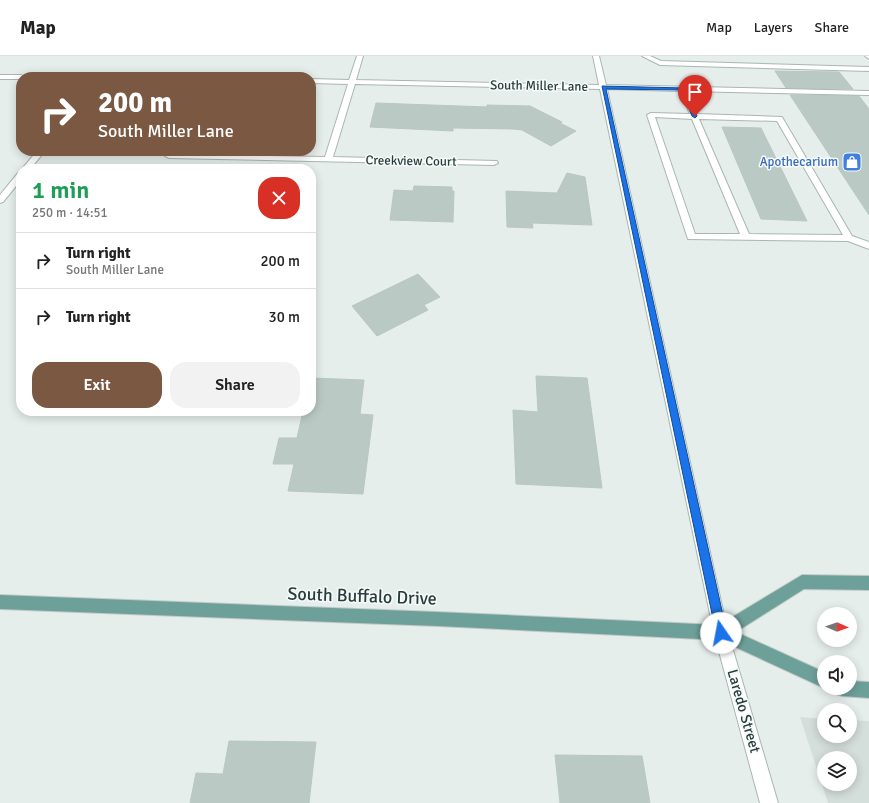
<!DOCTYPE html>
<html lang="en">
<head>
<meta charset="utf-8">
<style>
	body { margin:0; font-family:Signika,sans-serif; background:#f2f2f2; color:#222; height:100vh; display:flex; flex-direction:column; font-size:15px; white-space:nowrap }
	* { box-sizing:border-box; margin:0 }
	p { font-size:13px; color:#767676 }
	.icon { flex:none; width:22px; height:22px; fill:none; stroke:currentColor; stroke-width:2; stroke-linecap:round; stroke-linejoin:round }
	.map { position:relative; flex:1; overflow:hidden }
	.drawer { position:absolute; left:16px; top:108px; width:300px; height:252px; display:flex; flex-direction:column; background:#fff; border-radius:16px; box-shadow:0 2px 10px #0003 }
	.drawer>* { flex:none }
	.banner { position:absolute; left:16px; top:16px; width:300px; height:84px; border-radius:16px; box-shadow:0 2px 10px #0003; background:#7b5842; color:#fff; overflow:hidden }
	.needle { width:26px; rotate:92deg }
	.buttons { position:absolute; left:817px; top:551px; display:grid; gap:8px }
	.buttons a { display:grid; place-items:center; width:40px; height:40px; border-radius:50%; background:#fff; box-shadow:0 2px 10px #0003; font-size:20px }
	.pin { position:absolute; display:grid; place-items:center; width:34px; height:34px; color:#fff; margin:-41px -17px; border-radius:50% 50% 50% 0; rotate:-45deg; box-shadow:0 0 4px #0007 }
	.pin .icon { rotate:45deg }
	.me { position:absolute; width:44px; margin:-22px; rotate:348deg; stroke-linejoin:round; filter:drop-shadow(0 0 3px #0008) }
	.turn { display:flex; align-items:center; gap:14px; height:84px; padding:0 16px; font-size:18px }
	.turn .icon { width:52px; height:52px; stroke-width:2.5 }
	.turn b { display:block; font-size:28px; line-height:34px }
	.round { display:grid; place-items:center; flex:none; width:42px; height:42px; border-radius:16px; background:#f2f2f2 }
	.summary { display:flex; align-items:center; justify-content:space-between; height:68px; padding:0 16px }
	h1 { font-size:24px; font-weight:600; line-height:30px; color:#1e9e55 }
	.cta { display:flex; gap:8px; margin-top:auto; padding:8px 16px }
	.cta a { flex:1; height:46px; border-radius:16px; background:#7b5842; color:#fff; font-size:16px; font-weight:600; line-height:46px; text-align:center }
	.cta a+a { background:#f2f2f2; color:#222 }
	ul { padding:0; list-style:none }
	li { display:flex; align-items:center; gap:12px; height:56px; padding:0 16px; border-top:1px solid #e0e0e0 }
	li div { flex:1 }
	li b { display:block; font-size:15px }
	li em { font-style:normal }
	header { display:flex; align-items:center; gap:24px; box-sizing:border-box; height:56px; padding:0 20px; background:#fff; border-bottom:1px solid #e0e0e0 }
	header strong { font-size:19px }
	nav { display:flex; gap:22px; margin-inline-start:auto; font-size:14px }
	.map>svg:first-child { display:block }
	.built { fill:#d4dedb; fill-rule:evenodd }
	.building { fill:#bbc9c5; stroke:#b9c7c3 }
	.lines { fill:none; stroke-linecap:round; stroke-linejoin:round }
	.minor-casing { stroke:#a9b6b3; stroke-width:2 }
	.major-casing { stroke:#c2c9c8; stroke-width:2 }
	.minor { fill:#fff; fill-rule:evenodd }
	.major { fill:#6ea09a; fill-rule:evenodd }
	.route { fill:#1a73e8; stroke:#114b97 }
	.labels { text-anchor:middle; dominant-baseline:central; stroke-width:3; stroke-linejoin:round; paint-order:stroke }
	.far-street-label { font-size:13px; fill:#263f3c; stroke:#f7faf9 }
	.far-shop-label { font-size:13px; fill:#366cbe; stroke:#f7faf9; text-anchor:end }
	.street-label { font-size:15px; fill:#263f3c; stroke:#f7faf9 }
	.near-street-label { font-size:18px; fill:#263f3c; stroke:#f7faf9 }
</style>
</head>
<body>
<header>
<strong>Map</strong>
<nav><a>Map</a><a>Layers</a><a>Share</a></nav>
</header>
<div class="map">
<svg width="869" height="747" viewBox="0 0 869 747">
	<rect width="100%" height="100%" fill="#e6eeeb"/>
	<path class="built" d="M800,661l24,2v17h26v-16l19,1v82h-41zM824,702h26v26h-26z"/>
	<g class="building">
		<path d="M775,15l64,1 14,17 -67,-1z"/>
		<path d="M790,39l69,1 10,13v106z"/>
		<path d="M376,47l111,4v-2l43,1 32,16 -2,1 16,8 -25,15 -29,-16 -9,-1 -60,-1v3l-83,-4z"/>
		<path d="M722,71l39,1 46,93 -46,-2z"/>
		<path d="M567,117l18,4 7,48 -60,-2 1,5 -26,-1 -1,-36 51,2z"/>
		<path d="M414,130l38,1v4h2l-1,31 -63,-2 4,-30 19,1z"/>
		<path d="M418,218l22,23 -16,8 4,5 -51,26 -25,-30z"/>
		<path d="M536,320l51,2 15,110 -86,-4 -3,-74 25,2z"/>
		<path d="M311,322l53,2 -4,34 13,1 -10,79 -75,-3 6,-27h-21l6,-26h18l6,-27h8z"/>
		<path d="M229,685l87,1 -7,61h-119l6,-30 27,1z"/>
		<path d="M555,699l87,1 8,47h-90z"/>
	</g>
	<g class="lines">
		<defs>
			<g id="minor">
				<path d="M357,0h6l-7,24 243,5 -6,-29h6l7,29 263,6v4l-182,-4 10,23 85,3 70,119 17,6v7l-21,-8 -160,-2 -41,-124 4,-2 39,1 -10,-23 -73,-2 121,544 50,170h-18l-46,-170 -114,-544 -245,-5 -22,73 164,4 1,2 -4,2 -325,-7 -4,-2 4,-2 156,3 23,-73 -37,-1v-4l38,1zM655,61l37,2 48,115h-45zM699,63l78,2 66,114 -94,-1z"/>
				<path d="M642,0h8l11,5 208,6v4l-209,-6z"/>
				<path d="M865,0h4v3z"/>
				<path d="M0,19h21l3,2h-3v2h-21z"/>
				<path d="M37,95h8l-15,18h-8z"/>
				<path d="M18,117h3v7l-18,22 -3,1v-8z"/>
			</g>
			<g id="major">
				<path d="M802,519l67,1v14l-65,-1 -68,43 88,40v16l-104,-48 -283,-14 -437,-17v-14l437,17 282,13z"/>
				<path d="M850,625l19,1v16l-27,-2 -6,-2 -2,-6h16z"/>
			</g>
		</defs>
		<use href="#minor" class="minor-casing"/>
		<use href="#major" class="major-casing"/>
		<use href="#minor" class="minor"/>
		<use href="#major" class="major"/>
	</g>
	<path class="route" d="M602,30l83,2 12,28 -2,2 -3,-2 -11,-26 -75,-1 121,544 -2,4 -4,1 -4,-1 -1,-4z"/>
	<defs>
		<symbol id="shop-square" viewBox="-11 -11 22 22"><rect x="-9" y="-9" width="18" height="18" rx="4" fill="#3f7fe0" stroke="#f7faf9"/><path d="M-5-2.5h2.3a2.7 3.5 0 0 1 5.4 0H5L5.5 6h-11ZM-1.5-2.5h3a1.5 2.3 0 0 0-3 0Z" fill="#fff"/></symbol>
	</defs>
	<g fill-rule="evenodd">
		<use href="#shop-square" x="841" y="95" width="22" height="22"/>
	</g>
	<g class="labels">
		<g class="far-street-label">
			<text transform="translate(539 30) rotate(1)">South Miller Lane</text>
			<text transform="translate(411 105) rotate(1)">Creekview Court</text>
		</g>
		<g class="far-shop-label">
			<text x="838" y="106">Apothecarium</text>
		</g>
		<g class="street-label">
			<text transform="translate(744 655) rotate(74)">Laredo Street</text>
		</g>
		<g class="near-street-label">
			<text transform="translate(362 540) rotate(2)">South Buffalo Drive</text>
		</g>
	</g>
</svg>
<div class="buttons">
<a><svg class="needle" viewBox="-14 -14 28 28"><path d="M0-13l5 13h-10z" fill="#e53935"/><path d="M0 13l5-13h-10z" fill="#767676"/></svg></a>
<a><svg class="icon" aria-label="sound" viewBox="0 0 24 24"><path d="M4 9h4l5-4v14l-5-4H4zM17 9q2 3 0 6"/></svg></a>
<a><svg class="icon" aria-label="search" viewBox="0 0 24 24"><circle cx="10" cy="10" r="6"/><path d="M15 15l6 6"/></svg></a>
<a><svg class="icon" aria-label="layers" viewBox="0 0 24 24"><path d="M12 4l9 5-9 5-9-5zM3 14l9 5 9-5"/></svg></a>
</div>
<div class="pin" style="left:695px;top:60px;background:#d93025"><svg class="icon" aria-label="arrive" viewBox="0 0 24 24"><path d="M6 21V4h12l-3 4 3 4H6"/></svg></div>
<svg class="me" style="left:721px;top:577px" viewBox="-20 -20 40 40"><circle r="19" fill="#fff"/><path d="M0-13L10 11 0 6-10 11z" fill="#1a73e8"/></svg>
<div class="banner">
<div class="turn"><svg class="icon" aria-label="right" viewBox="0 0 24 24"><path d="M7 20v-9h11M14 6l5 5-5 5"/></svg><div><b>200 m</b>South Miller Lane</div></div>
</div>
<section class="drawer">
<div class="summary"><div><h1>1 min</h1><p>250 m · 14:51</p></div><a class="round" style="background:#d93025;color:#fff"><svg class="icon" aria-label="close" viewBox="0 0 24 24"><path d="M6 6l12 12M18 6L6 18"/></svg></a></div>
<ul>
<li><svg class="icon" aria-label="right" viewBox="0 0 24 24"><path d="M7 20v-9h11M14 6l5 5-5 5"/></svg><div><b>Turn right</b><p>South Miller Lane</p></div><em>200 m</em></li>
<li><svg class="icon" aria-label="right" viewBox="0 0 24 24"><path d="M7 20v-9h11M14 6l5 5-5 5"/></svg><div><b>Turn right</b></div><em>30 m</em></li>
</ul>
<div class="cta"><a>Exit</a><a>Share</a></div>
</section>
</div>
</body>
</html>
